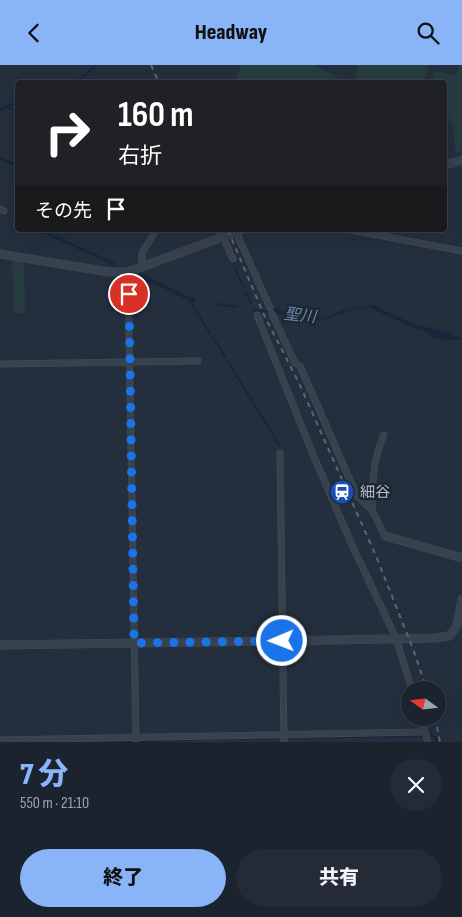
<!DOCTYPE html>
<html lang="ja">
<head>
<meta charset="utf-8">
<style>
	body { margin:0; font-family:"Sofia Sans Condensed","Noto Sans JP",sans-serif; background:#242b36; color:#f1f3f6; height:100vh; display:flex; flex-direction:column; font-size:19px; white-space:nowrap }
	* { box-sizing:border-box; margin:0 }
	p { font-size:16px; color:#a0a4aa }
	.icon { flex:none; width:28px; height:28px; fill:none; stroke:currentColor; stroke-width:2; stroke-linecap:round; stroke-linejoin:round }
	.map { position:relative; height:677px; overflow:hidden }
	.side { display:flex; flex-direction:column; background:#1b232e; flex:1 }
	.side>* { flex:none }
	.hud { position:absolute; left:15px; top:15px; width:432px; height:152px; border-radius:5px; box-shadow:0 5px 20px #0002,0 0 0 1px #39404a; background:#202124; color:#fff; overflow:hidden }
	.needle { width:32px; rotate:285deg }
	.controls { position:absolute; left:401px; top:616px; display:grid; gap:10px }
	.controls a { display:grid; place-items:center; width:45px; height:45px; border-radius:50%; background:#1b232e; box-shadow:0 5px 20px #0002,0 0 0 1px #39404a; font-size:25px }
	.pin { position:absolute; display:grid; place-items:center; width:42px; height:42px; color:#fff; margin:-21px; border:2px solid #fff; border-radius:50%; box-shadow:0 1px 5px #0007 }
	.me { position:absolute; width:55px; margin:-28px; rotate:269deg; stroke-linejoin:round; filter:drop-shadow(0 0 4px #0008) }
	.turn { display:flex; align-items:center; gap:18px; height:105px; padding:0 20px; font-size:22px }
	.turn .icon { width:65px; height:65px; stroke-width:2.5 }
	.turn b { display:block; font-size:35px; line-height:42px }
	.then { display:flex; align-items:center; height:48px; padding:0 20px; background:#0003; gap:10px; font-size:19px }
	.round { display:grid; place-items:center; flex:none; width:52px; height:52px; border-radius:26px; background:#242b36 }
	.summary { display:flex; align-items:center; justify-content:space-between; height:85px; padding:0 20px }
	h1 { font-size:30px; font-weight:800; line-height:38px; color:#8ab4f8 }
	.primary-button { display:flex; gap:10px; margin-top:auto; padding:10px 20px }
	.primary-button a { flex:1; height:58px; border-radius:30px; background:#8ab4f8; color:#111; font-size:20px; font-weight:800; line-height:58px; text-align:center }
	.primary-button a+a { background:#242b36; color:#f1f3f6 }
	header { display:flex; justify-content:space-between; align-items:center; height:65px; padding:0 20px; background:#8ab4f8; color:#111; font-size:22px; font-weight:800 }
	.map>svg:first-child { display:block }
	.green { fill:#263c3f }
	.water { fill:#17263c }
	.lines { fill:none; stroke-linecap:round; stroke-linejoin:round }
	.stream { stroke:#17263c; stroke-width:2 }
	.minor-casing { stroke:#414a57; stroke-width:7 }
	.tertiary-casing { stroke:#414a57; stroke-width:9 }
	.minor { stroke:#38414e; stroke-width:5.5 }
	.tertiary { stroke:#38414e; stroke-width:8 }
	.rail { stroke:#5a6575; stroke-width:2; stroke-dasharray:5 5; stroke-linecap:butt }
	.route { stroke:#1a73e8; stroke-width:9; stroke-dasharray:0 16.2 }
	.labels { text-anchor:middle; dominant-baseline:central; stroke-width:5; stroke-linejoin:round; paint-order:stroke }
	.poi-label { font-size:15px; fill:#b4bcc9; stroke:#1d2633; text-anchor:start }
	.water-label { font-size:16px; font-style:italic; fill:#6d86a8; stroke:#1d2633 }
</style>
</head>
<body>
<header><svg class="icon" aria-label="back" viewBox="0 0 24 24"><path d="M15 5l-7 7 7 7"/></svg>Headway<svg class="icon" aria-label="search" viewBox="0 0 24 24"><circle cx="10" cy="10" r="6"/><path d="M15 15l6 6"/></svg></header>
<div class="map">
<svg width="462" height="677" viewBox="0 0 462 677">
	<rect width="100%" height="100%" fill="#242f3e"/>
	<g class="green">
		<path d="M241,0h74l27,15v2h-108z"/>
		<path d="M358,0h71l-5,17h-70z"/>
		<path d="M459,0h3v86l-6,2 -4,-29 -7,-10v-31l-13,-1 2,-11 22,4z"/>
		<path d="M12,195l12,1 1,52h-11z"/>
		<path d="M223,672v5h-70l-1,-3z"/>
	</g>
	<g class="water">
		<path d="M37,165h6l73,33 -1,3z"/>
		<path d="M137,206l48,24 10,3v4l-3,1 -20,-11 -38,-16z"/>
		<path d="M372,240l42,19 37,9 3,3 8,2v2l-8,-1 -5,1 -14,-2 -12,-8 -11,-3 -44,-20 -49,13 -31,-3 -13,-4 -3,-5 35,7 3,3h13z"/>
	</g>
	<g class="lines">
		<g class="stream">
			<path d="M77,18l19,-18"/>
			<path d="M8,41l10,-3"/>
			<path d="M6,42l12,5"/>
			<path d="M0,44l4,-2"/>
			<path d="M0,93l18,8"/>
			<path d="M231,196l3,3"/>
			<path d="M235,203l8,18"/>
			<path d="M245,226l6,12"/>
			<path d="M190,236l20,32"/>
			<path d="M218,239l18,3"/>
			<path d="M253,245l17,2"/>
			<path d="M334,250l16,-7 8,-1"/>
			<path d="M307,251l10,2"/>
			<path d="M213,272l12,20"/>
			<path d="M228,297l52,84"/>
			<path d="M430,671h4l3,6"/>
			<path d="M287,673l136,-2"/>
			<path d="M239,674l43,-1"/>
			<path d="M197,675l38,-1"/>
			<path d="M139,676l55,-1"/>
			<path d="M80,677l53,-1"/>
		</g>
		<defs>
			<g id="minor">
				<path d="M0,144l4,2"/>
				<path d="M351,165l111,21"/>
				<path d="M236,167l34,76"/>
				<path d="M223,172l10,22"/>
				<path d="M142,202v-14l14,-23"/>
				<path d="M128,207l8,470"/>
				<path d="M272,249l23,49 5,3 57,130 15,14 13,26"/>
				<path d="M257,250l55,137 40,93 44,93 16,52"/>
				<path d="M0,299l198,-3"/>
				<path d="M280,388l4,289"/>
				<path d="M372,445c0,-24 1,-52 12,-75"/>
				<path d="M420,652l8,25"/>
				<path d="M0,675l425,-8"/>
			</g>
			<g id="tertiary">
				<path d="M445,100l17,-5"/>
				<path d="M0,189l109,18h19l113,-42"/>
				<path d="M385,471l77,22"/>
				<path d="M0,580l282,-4 153,-3 14,-2 8,-10 5,-27"/>
			</g>
		</defs>
		<use href="#minor" class="minor-casing"/>
		<use href="#tertiary" class="tertiary-casing"/>
		<use href="#minor" class="minor"/>
		<use href="#tertiary" class="tertiary"/>
		<g class="rail">
			<path d="M151,0l8,18"/>
			<path d="M228,165l36,85 35,68 77,173 37,93 14,41"/>
			<path d="M435,652l5,25"/>
		</g>
	</g>
	<g class="lines">
		<path class="route" d="M129,229l5,349 148,-2"/>
	</g>
	<defs>
		<symbol id="station-disc" viewBox="-11 -11 22 22"><circle r="9.5" fill="#1a4fb4" stroke="#1d2633"/><path d="M-3-6H3Q5-6 5-4V2Q5 4 3 4L4.5 6H3L1.5 4h-3L-3 6H-4.5L-3 4Q-5 4-5 2V-4Q-5-6-3-6ZM-3.5-4v3h7v-3ZM-3.5 1v1.5H-2V1ZM2 1v1.5H3.5V1Z" fill="#fff"/></symbol>
	</defs>
	<g fill-rule="evenodd">
		<use href="#station-disc" x="328" y="413" width="28" height="28"/>
	</g>
	<g class="labels">
		<g class="poi-label">
			<text x="360" y="427">細谷</text>
		</g>
		<g class="water-label">
			<text transform="translate(300 251) rotate(6)">聖川</text>
		</g>
	</g>
</svg>
<div class="controls">
<a><svg class="needle" viewBox="-14 -14 28 28"><path d="M0-13l5 13h-10z" fill="#e53935"/><path d="M0 13l5-13h-10z" fill="#a0a4aa"/></svg></a>
</div>
<div class="pin" style="left:129px;top:229px;background:#d93025"><svg class="icon" aria-label="arrive" viewBox="0 0 24 24"><path d="M6 21V4h12l-3 4 3 4H6"/></svg></div>
<svg class="me" style="left:282px;top:576px" viewBox="-20 -20 40 40"><circle r="17" fill="#1a73e8" stroke="#fff" stroke-width="3"/><path d="M0-11L8 9 0 5-8 9z" fill="#fff"/></svg>
<div class="hud">
<div class="turn"><svg class="icon" aria-label="right" viewBox="0 0 24 24"><path d="M7 20v-9h11M14 6l5 5-5 5"/></svg><div><b>160 m</b>右折</div></div>
<div class="then">その先<svg class="icon" aria-label="arrive" viewBox="0 0 24 24"><path d="M6 21V4h12l-3 4 3 4H6"/></svg></div>
</div>
</div>
<section class="side">
<div class="summary"><div><h1>7 分</h1><p>550 m · 21:10</p></div><a class="round"><svg class="icon" aria-label="close" viewBox="0 0 24 24"><path d="M6 6l12 12M18 6L6 18"/></svg></a></div>
<div class="primary-button"><a>終了</a><a>共有</a></div>
</section>
</body>
</html>
